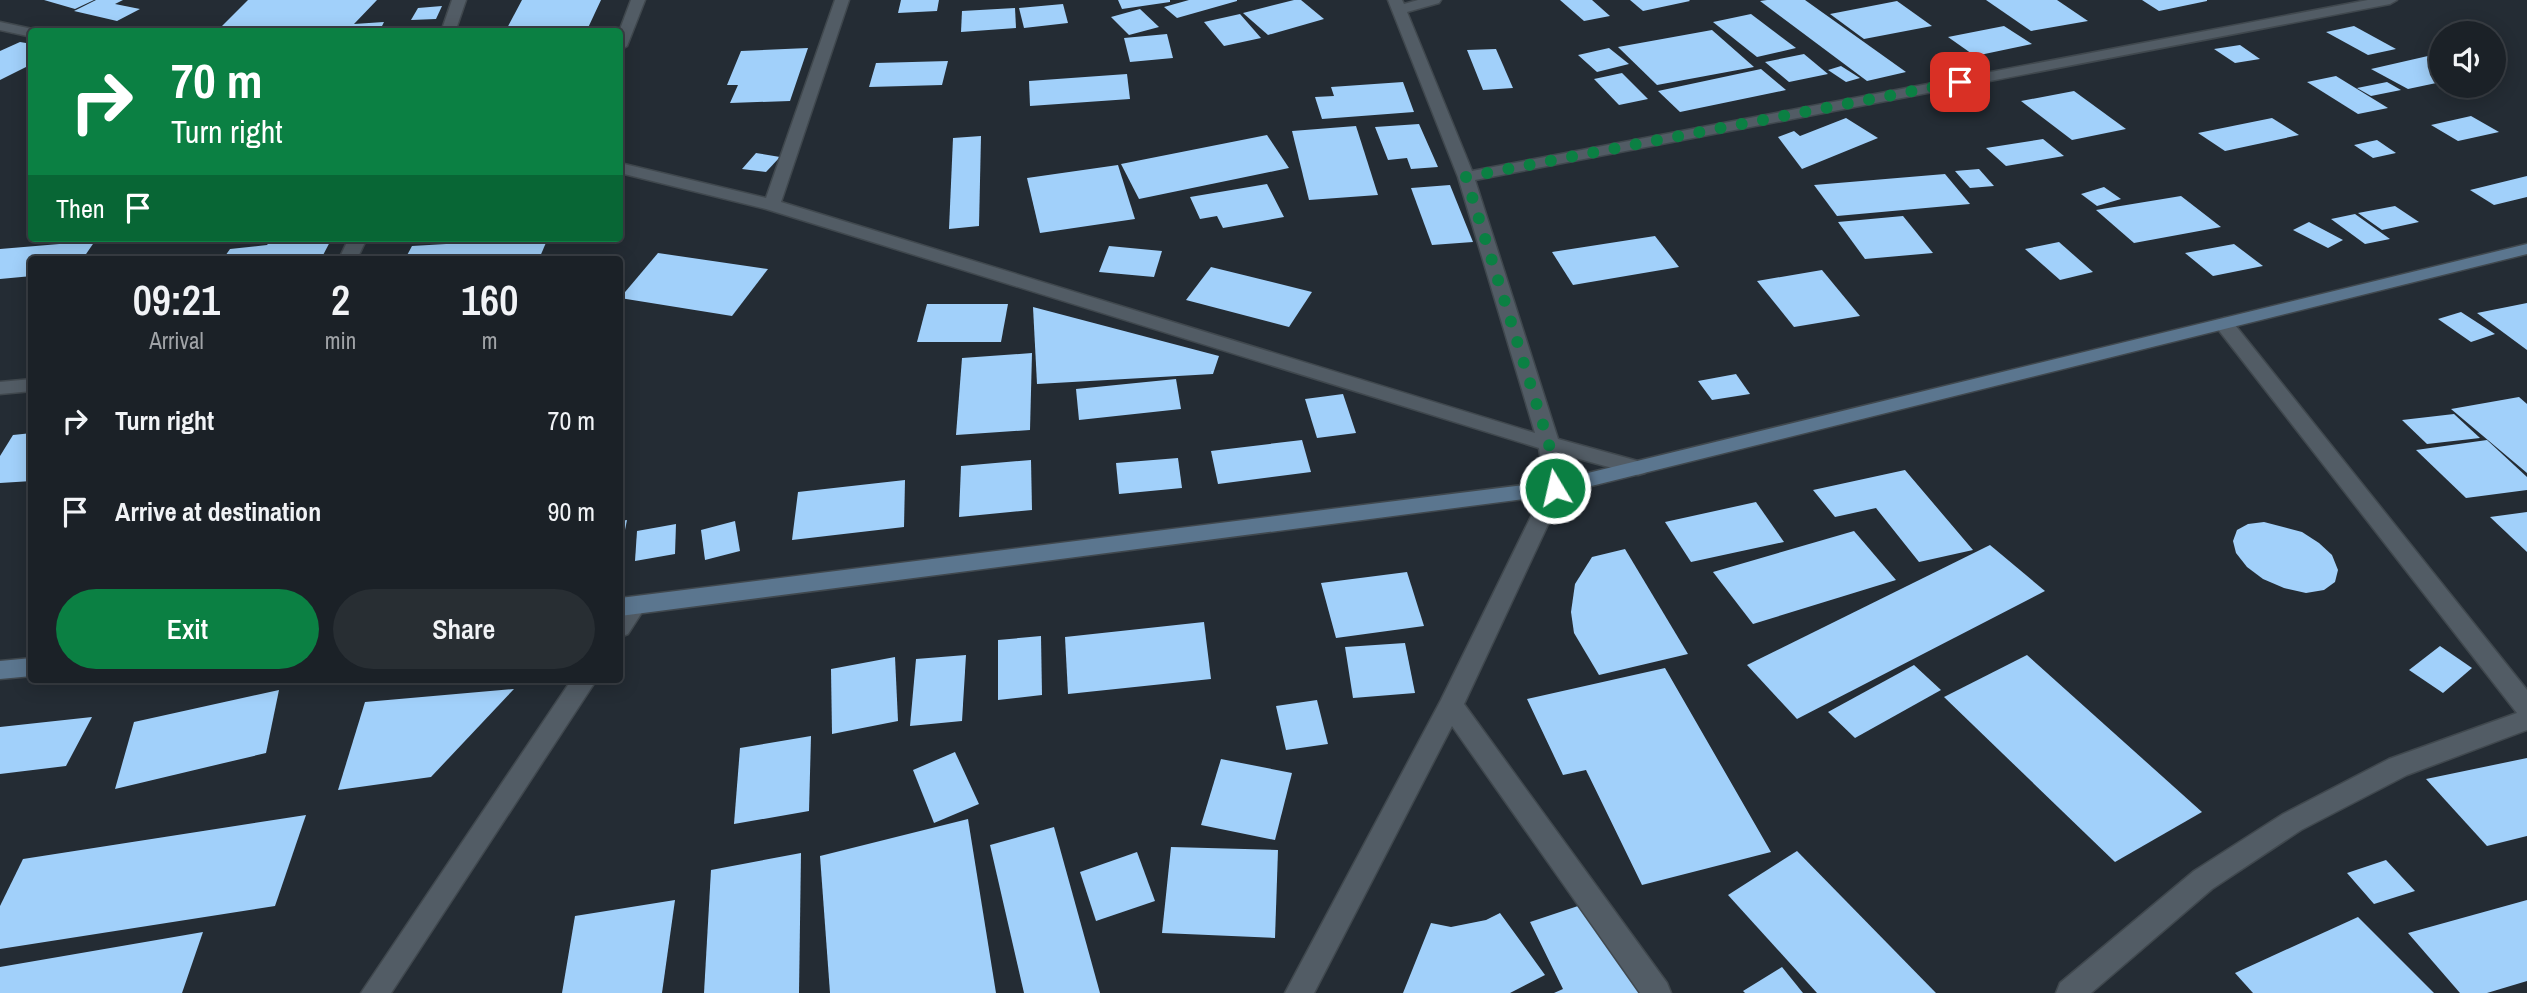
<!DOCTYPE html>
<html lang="en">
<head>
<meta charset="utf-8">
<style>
	body { margin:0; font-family:"Archivo Narrow",sans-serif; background:#282e33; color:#f1f3f6; height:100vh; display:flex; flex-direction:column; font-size:26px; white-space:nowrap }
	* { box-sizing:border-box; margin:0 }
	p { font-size:23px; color:#a0a3a7 }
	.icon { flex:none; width:38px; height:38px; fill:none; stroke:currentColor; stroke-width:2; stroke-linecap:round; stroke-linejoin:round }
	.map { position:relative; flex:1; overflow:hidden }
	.drawer { position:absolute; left:28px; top:256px; width:595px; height:427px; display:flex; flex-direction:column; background:#1b2127; border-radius:7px; box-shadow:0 4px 18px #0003,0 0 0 2px #393e44 }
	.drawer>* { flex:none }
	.hud { position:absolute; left:28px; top:28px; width:595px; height:214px; border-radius:7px; box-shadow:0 4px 18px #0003,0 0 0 2px #393e44; background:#0b8043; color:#fff; overflow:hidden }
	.fabs { position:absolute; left:2429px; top:21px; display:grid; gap:14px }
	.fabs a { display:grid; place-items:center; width:77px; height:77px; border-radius:50%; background:#1b2127; box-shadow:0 4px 18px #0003,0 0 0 2px #393e44; font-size:35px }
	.pin { position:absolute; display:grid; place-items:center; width:60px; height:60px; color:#fff; margin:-30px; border-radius:14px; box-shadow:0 4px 10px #0006 }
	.me { position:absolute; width:77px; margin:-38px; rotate:351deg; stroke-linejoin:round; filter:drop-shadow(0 0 5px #0008) }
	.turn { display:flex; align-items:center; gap:24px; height:147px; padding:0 28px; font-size:32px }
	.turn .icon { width:91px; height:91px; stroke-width:2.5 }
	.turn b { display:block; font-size:49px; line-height:60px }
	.then { display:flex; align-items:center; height:66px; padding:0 28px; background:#0003; gap:14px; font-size:26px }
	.eta { display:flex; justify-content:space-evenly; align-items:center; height:119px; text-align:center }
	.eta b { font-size:42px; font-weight:600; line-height:49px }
	.primary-button { display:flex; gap:14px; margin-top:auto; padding:14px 28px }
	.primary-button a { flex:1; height:80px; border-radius:42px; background:#0b8043; color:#fff; font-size:28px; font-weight:600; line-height:80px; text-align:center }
	.primary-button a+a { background:#282e33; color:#f1f3f6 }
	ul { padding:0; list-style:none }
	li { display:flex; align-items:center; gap:21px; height:91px; padding:0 28px }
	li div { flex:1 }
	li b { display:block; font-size:26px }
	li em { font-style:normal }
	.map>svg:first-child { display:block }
	.building { fill:#a1d0fa }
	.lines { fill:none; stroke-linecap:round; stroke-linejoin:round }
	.street-casing { stroke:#40484e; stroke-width:3 }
	.secondary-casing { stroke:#40484e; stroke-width:3 }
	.street { fill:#525c65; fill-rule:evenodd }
	.secondary { fill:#5b768f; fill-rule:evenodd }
	.route { stroke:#0b8043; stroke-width:12; stroke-dasharray:0 21.6 }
</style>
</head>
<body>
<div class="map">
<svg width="2527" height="993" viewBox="0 0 2527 993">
	<rect width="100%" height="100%" fill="#242c34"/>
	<g class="building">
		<path d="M44,0h50l-19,9z"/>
		<path d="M96,0h27l-8,4 25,5 -23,12 -43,-10z"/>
		<path d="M248,0h129l-23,24 30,-2 -5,10h-163z"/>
		<path d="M522,0h79l-14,30 -82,2z"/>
		<path d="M901,0h38l-2,11 -39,2z"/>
		<path d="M1118,0h52v2l-48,7z"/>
		<path d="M1189,0h48v1l-60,17 -13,-11z"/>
		<path d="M1294,0h7l23,19 -56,16 -25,-22z"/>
		<path d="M1560,0h32l18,16 -26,5z"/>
		<path d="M1630,0h59l1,1 -47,10z"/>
		<path d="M1767,0h38l101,72 -39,9 -107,-80z"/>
		<path d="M1986,0h71l31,21 -57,10z"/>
		<path d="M2142,0h65v1l-48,10z"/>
		<path d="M1897,1l35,25 -68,13 -34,-25z"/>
		<path d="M1063,4l5,19 -44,5 -5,-20z"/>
		<path d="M442,6l-6,13 -25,1 7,-12z"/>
		<path d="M1015,8l1,20 -55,4 1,-21z"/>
		<path d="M1140,9l19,18 -30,8 -18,-18z"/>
		<path d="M1240,14l21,24 -37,8 -20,-24z"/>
		<path d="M1751,14l45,34 -39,9 -44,-35z"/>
		<path d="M2004,26l28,18 -57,12 -27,-19z"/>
		<path d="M2354,26l42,23 -28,6 -42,-23z"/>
		<path d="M1712,30l42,37 -97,18 -39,-38z"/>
		<path d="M1167,34l6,24 -43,4 -6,-24z"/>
		<path d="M20,42l12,2v20l-32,16v-29z"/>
		<path d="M2240,45l20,14 -25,4 -21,-14z"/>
		<path d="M808,48l-18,53 -60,2 8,-18h-11l14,-34z"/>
		<path d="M1609,48l20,16 -32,8 -19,-17z"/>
		<path d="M1496,49l17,39 -30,2 -16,-40z"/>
		<path d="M2441,53v29l-33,7 -37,-20z"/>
		<path d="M1804,54l24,20 -39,8 -24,-20z"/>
		<path d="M948,61l-6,24 -73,2 7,-24z"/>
		<path d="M1841,66l19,12 -14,4 -18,-12z"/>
		<path d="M1761,69l25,21 -106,22 -22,-21z"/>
		<path d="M1622,73l26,26 -29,6 -25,-26z"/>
		<path d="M1127,74l3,25 -100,7 -1,-25z"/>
		<path d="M2336,76l52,32 -30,6 -51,-32z"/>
		<path d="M1403,82l11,30 -92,7 -7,-22 19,-1 -3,-9z"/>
		<path d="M2387,82l14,8 -30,6 -14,-8z"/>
		<path d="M2074,91l52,38 -54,11 -51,-39z"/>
		<path d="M2471,116l28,16 -41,9 -27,-16z"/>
		<path d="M1846,118l32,20 -76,31 -24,-32 16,-6 6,5z"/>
		<path d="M2272,118l27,17 -74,16 -27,-18z"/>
		<path d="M1419,124l19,43 -27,2 -4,-11 -19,2 -13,-33z"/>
		<path d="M1356,126l22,69 -69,5 -17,-69z"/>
		<path d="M1267,135l22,33 -150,31 -18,-35z"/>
		<path d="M981,136l-2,90 -30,3 4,-91z"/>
		<path d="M2043,139l21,17 -58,10 -20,-18z"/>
		<path d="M2377,140l19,13 -23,5 -19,-13z"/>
		<path d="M756,153l24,4 -14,15 -24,-3z"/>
		<path d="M1118,165l17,54 -95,14 -13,-55z"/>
		<path d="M1979,169l15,17 -24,2 -15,-17z"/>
		<path d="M1945,174l25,30 -133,12 -23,-31z"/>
		<path d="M2527,176v21l-33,8 -24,-15z"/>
		<path d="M1267,184l17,33 -61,11 -6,-12 -17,3 -10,-22z"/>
		<path d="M1450,185l23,57 -41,3 -21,-57z"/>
		<path d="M2104,187l17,12 -24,7 -16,-12z"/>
		<path d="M2181,196l40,31 -87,16 -38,-33z"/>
		<path d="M2395,206l24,16 -37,8 -24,-17z"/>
		<path d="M2355,214l35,25 -25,5 -34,-25z"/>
		<path d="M1903,216l30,37 -68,6 -27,-37z"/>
		<path d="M2309,222l34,18 -15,8 -35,-18z"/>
		<path d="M1655,236l24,31 -106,18 -21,-33z"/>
		<path d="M110,238h47l-4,5 -48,1z"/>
		<path d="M273,238h59l-11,21h-98l7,-10 37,-4z"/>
		<path d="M548,238l-9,21h-134l7,-13z"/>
		<path d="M95,241l-11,16 -52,2v17l-32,3v-30z"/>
		<path d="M2059,242l34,30 -33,8 -35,-31z"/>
		<path d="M2234,244l29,22 -50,10 -28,-23z"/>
		<path d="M1109,246l53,5 -8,26 -55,-5z"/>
		<path d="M658,253l110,16 -36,47 -112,-18z"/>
		<path d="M1211,267l101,25 -23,35 -103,-27z"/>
		<path d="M1822,270l38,46 -66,11 -37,-46z"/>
		<path d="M2527,303v47l-50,-37z"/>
		<path d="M927,304h81l-7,38h-84z"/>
		<path d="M1033,307l186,49 -6,18 -176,10z"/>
		<path d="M2461,312l34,22 -24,8 -33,-23z"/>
		<path d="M1032,353l-2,77 -74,5 6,-77z"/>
		<path d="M1736,374l14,20 -38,6 -14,-19z"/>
		<path d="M1176,379l5,30 -102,11 -3,-31z"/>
		<path d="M1343,394l13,39 -39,5 -12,-39z"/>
		<path d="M2519,397l8,7v69l-76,-64z"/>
		<path d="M2454,414l26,24 -53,6 -25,-24z"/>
		<path d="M32,433v48l-32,2v-27l13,-21z"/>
		<path d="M1302,440l9,32 -93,12 -7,-33z"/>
		<path d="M2487,440l40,37v13l-61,8 -50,-48z"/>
		<path d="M1178,458l4,30 -63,6 -3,-31z"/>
		<path d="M1031,460l1,50 -73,7 2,-51z"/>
		<path d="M1905,470l68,80 -54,12 -43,-54 -41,9 -22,-27z"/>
		<path d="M905,480l-1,47 -112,13 6,-48z"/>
		<path d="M1756,502l28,40 -93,20 -26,-40z"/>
		<path d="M2527,512v40l-37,-35z"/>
		<path d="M627,520l-6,30h-1v-29z"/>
		<path d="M735,521l5,30 -35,9 -4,-30z"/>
		<path d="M2264,522l38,10 17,11 13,12 6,15 -3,12 -11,8 -18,3 -22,-5 -21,-9 -16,-12 -11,-14 -3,-12 4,-11 11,-6z"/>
		<path d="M676,524l-1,30 -40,7 2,-30z"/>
		<path d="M1854,531l42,49 -143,44 -40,-52z"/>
		<path d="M1990,545l55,46 -248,128 -50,-54z"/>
		<path d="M1625,549l63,105 -89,21 -25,-42 -3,-21 4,-28 17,-27z"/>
		<path d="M1407,572l17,54 -88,12 -15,-55z"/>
		<path d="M1204,622l7,57 -143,15 -3,-57z"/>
		<path d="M1041,636l1,59 -44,5v-60z"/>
		<path d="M1405,643l10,50 -62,5 -8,-51z"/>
		<path d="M2440,646l32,22 -29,25 -34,-23z"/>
		<path d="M966,655l-4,66 -52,5 6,-67z"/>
		<path d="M2027,655l175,157 -87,50 -171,-165z"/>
		<path d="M895,657l3,64 -66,13 -1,-65z"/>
		<path d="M1914,665l27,25 -86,48 -27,-26z"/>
		<path d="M1665,668l106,184 -129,33 -56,-115 -23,5 -36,-76z"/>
		<path d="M514,689l-83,88 -93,13 27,-88z"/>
		<path d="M279,690l-13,63 -151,36 19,-67z"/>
		<path d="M1317,700l11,44 -42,6 -10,-44z"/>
		<path d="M92,717l-26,49 -66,8v-47z"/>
		<path d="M811,736l-2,75 -75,13 6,-76z"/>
		<path d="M955,752l24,52 -45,19 -21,-53z"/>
		<path d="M2527,758v78l-40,10 -61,-67z"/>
		<path d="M1221,759l71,14 -17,67 -74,-15z"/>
		<path d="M306,815l-31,91 -275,43v-43l23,-47z"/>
		<path d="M968,819l28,174h-166l-10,-137z"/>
		<path d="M1054,827l46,166h-76l-34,-148z"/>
		<path d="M1171,847l107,3 -3,88 -113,-5z"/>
		<path d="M1797,851l139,142h-119l-89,-98z"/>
		<path d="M1137,852l18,49 -59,20 -16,-49z"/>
		<path d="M801,853l-2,140h-95l7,-123z"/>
		<path d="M2386,860l29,31 -41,13 -27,-31z"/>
		<path d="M1602,898l52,95h-100l9,-4 -33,-67z"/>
		<path d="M675,900l-13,93h-100l13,-77z"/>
		<path d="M2527,900v81l-40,12h-27l-52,-60z"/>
		<path d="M1500,913l45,62 -35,18h-107l28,-70 20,4 35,-7z"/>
		<path d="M2358,917l76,76h-181l-18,-20z"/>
		<path d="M203,932l-21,61h-182v-26z"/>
		<path d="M1782,967l21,26h-58l-2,-2z"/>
	</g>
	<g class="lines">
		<defs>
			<g id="street">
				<path d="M452,0h14l-11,32h-14z"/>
				<path d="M631,0h14l-18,46 -7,4 -1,-18z"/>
				<path d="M835,0h14l-68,202 754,231 -77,-256 -70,-177h14l2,4 14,-4h23l-2,3 -32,9 65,159 896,-171h29l-7,4 -915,176 83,259 87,24 3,5 -3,5 -7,2 -77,-21 4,34 -101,216 203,279 4,10h-31l-188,-267 -138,267h-29l156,-293 104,-212 -6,-40 -773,-239 -146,-36v-10l146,35z"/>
				<path d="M0,22l37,8 1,2h-6v5l-32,-7z"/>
				<path d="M349,238h18l-10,21h-18z"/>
				<path d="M2224,318l7,2 296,370v40l-120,45 -106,55 -89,59 -121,104h-35l4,-10 134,-112 89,-57 106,-55 128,-46 -300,-385 -2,-4z"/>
				<path d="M32,379v12l-32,3v-12z"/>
				<path d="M635,597l8,3 3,6 -18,28 -8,3c0,-17 -4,-34 15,-40z"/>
				<path d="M572,679h25l-206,314h-30z"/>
			</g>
			<g id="secondary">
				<path d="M2527,244v10l-972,241 -935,121v-18l935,-117z"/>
				<path d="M32,658v18l-32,3v-18z"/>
			</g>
		</defs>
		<use href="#street" class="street-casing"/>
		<use href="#secondary" class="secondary-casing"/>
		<use href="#street" class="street"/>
		<use href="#secondary" class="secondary"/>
	</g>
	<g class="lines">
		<path class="route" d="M1555,488l-6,-44 -83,-267 494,-95"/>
	</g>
</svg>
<div class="fabs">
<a><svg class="icon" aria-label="sound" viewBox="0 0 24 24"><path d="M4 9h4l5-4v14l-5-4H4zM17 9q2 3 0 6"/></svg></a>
</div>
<div class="pin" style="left:1960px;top:82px;background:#d93025"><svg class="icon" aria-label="arrive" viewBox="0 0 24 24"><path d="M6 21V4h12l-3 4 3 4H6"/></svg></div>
<svg class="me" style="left:1555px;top:488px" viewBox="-20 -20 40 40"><circle r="17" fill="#0b8043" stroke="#fff" stroke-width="3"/><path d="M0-11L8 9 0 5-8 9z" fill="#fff"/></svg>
<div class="hud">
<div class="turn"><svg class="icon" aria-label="right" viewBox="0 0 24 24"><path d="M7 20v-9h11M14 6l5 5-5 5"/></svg><div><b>70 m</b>Turn right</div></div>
<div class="then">Then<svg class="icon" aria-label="arrive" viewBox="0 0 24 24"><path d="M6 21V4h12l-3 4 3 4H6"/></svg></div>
</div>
<section class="drawer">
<div class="eta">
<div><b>09:21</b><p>Arrival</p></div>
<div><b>2</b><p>min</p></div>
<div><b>160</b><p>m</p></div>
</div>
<ul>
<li><svg class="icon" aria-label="right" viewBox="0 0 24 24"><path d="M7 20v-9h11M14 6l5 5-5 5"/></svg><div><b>Turn right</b></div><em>70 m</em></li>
<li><svg class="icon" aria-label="arrive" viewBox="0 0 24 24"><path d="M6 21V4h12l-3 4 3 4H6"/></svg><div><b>Arrive at destination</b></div><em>90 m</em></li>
</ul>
<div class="primary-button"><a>Exit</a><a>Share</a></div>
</section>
</div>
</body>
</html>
